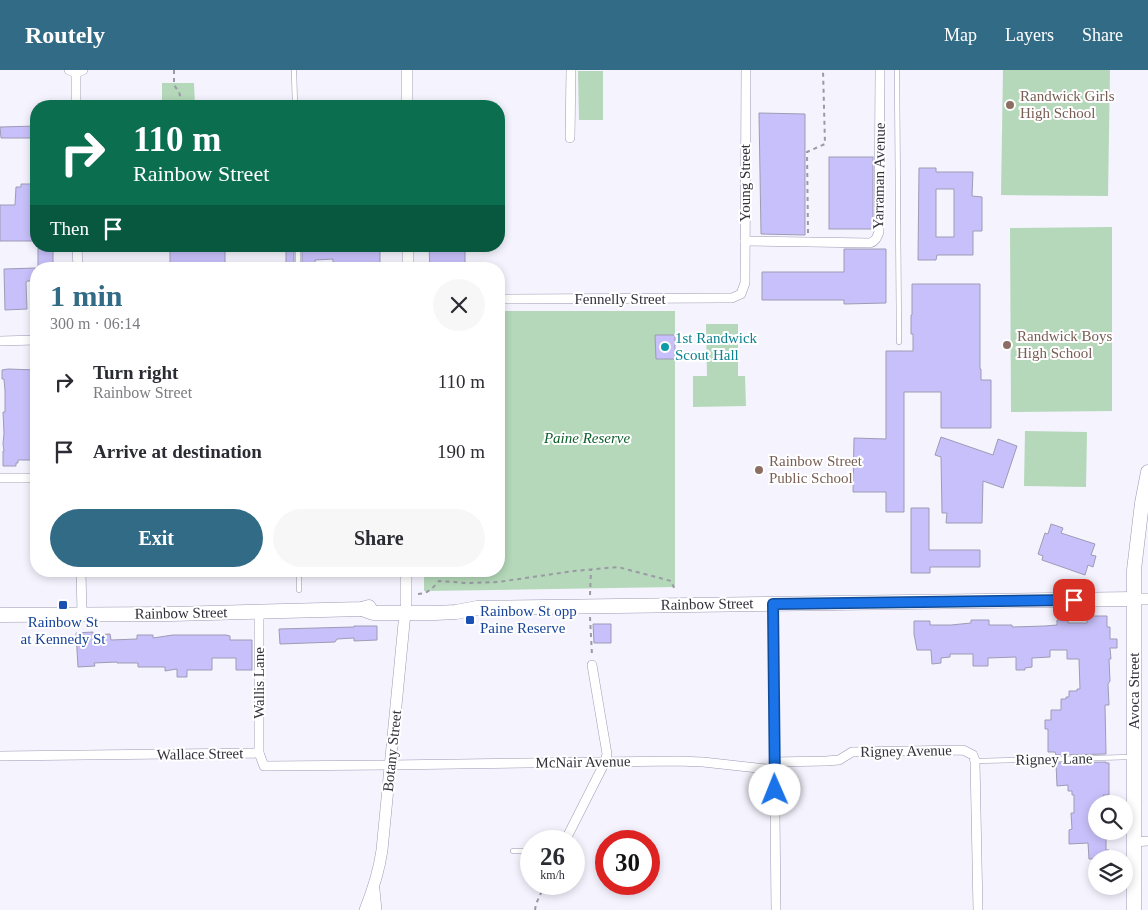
<!DOCTYPE html>
<html lang="en">
<head>
<meta charset="utf-8">
<style>
	body { margin:0; font-family:"Times New Roman",serif; background:#f7f7f7; color:#2b2b33; height:100vh; display:flex; flex-direction:column; font-size:19px; white-space:nowrap }
	* { box-sizing:border-box; margin:0 }
	p { font-size:16px; color:#7c7c81 }
	.icon { flex:none; width:28px; height:28px; fill:none; stroke:currentColor; stroke-width:2; stroke-linecap:round; stroke-linejoin:round }
	.map { position:relative; flex:1; overflow:hidden }
	.details { position:absolute; left:30px; top:192px; width:475px; height:315px; display:flex; flex-direction:column; background:#fff; border-radius:20px; box-shadow:0 2px 8px #0003 }
	.details>* { flex:none }
	.banner { position:absolute; left:30px; top:30px; width:475px; height:152px; border-radius:20px; box-shadow:0 2px 8px #0003; background:#0b6e4f; color:#fff; overflow:hidden }
	.tools { position:absolute; left:1088px; top:725px; display:grid; gap:10px }
	.tools a { display:grid; place-items:center; width:45px; height:45px; border-radius:50%; background:#fff; box-shadow:0 2px 8px #0003; font-size:25px }
	.speed { position:absolute; left:520px; top:760px; display:flex; gap:10px; font-size:25px; font-weight:700; text-align:center }
	.speed>* { display:grid; place-content:center; width:65px; height:65px; border-radius:50%; background:#fff; box-shadow:0 2px 8px #0003; line-height:1 }
	.speed small { font-size:12px; font-weight:400 }
	.speed .limit { border:8px solid #d22; background:#fff; color:#111 }
	.pin { position:absolute; display:grid; place-items:center; width:42px; height:42px; color:#fff; margin:-21px; border-radius:10px; box-shadow:0 2px 8px #0006 }
	.me { position:absolute; width:55px; margin:-28px; rotate:359deg; stroke-linejoin:round; filter:drop-shadow(0 0 4px #0008) }
	.turn { display:flex; align-items:center; gap:18px; height:105px; padding:0 20px; font-size:22px }
	.turn .icon { width:65px; height:65px; stroke-width:2.5 }
	.turn b { display:block; font-size:35px; line-height:42px }
	.then { display:flex; align-items:center; height:48px; padding:0 20px; background:#0003; gap:10px; font-size:19px }
	.round { display:grid; place-items:center; flex:none; width:52px; height:52px; border-radius:26px; background:#f7f7f7 }
	.overview { display:flex; align-items:center; justify-content:space-between; height:85px; padding:0 20px }
	h1 { font-size:30px; font-weight:800; line-height:38px; color:#326b85 }
	.primary-button { display:flex; gap:10px; margin-top:auto; padding:10px 20px }
	.primary-button a { flex:1; height:58px; border-radius:30px; background:#326b85; color:#fff; font-size:20px; font-weight:800; line-height:58px; text-align:center }
	.primary-button a+a { background:#f7f7f7; color:#2b2b33 }
	ul { padding:0; list-style:none }
	li { display:flex; align-items:center; gap:15px; height:70px; padding:0 20px }
	li div { flex:1 }
	li b { display:block; font-size:19px }
	li em { font-style:normal }
	header { display:flex; align-items:center; gap:30px; box-sizing:border-box; height:70px; padding:0 25px; background:#326b85; color:#fff }
	header strong { font-size:24px }
	nav { display:flex; gap:28px; margin-inline-start:auto; font-size:18px }
	.map>svg:first-child { display:block }
	.green { fill:#b4d8b9 }
	.building { fill:#c8c0fa; stroke:#9e9bb5; fill-rule:evenodd }
	.lines { fill:none; stroke-linecap:round; stroke-linejoin:round }
	.service-casing { stroke:#9d9ab4; stroke-width:5.5 }
	.minor-casing { stroke:#9d9ab4; stroke-width:10 }
	.tertiary-casing { stroke:#9d9ab4; stroke-width:12 }
	.primary-casing { stroke:#9d9ab4; stroke-width:15 }
	.path { stroke:#9a99a4; stroke-width:2; stroke-dasharray:4 4; stroke-linecap:butt }
	.service { stroke:#fff; stroke-width:4.5 }
	.minor { stroke:#fff; stroke-width:9 }
	.tertiary { stroke:#fff; stroke-width:11 }
	.primary { stroke:#fff; stroke-width:14 }
	.route-casing { stroke:#114b97; stroke-width:12 }
	.route { stroke:#1a73e8; stroke-width:9 }
	.education-dot { fill:#8d6e63; stroke:#fff; stroke-width:2 }
	.culture-dot { fill:#0f9aa8; stroke:#fff; stroke-width:2 }
	.transit-dot { fill:#1a4fb4; stroke:#fff; stroke-width:2 }
	.labels { text-anchor:middle; dominant-baseline:central; stroke-width:4; stroke-linejoin:round; paint-order:stroke }
	.education-label { font-size:15px; fill:#785e54; stroke:#fff; text-anchor:start }
	.street-label { font-size:15px; fill:#32313c; stroke:#fff }
	.culture-label { font-size:15px; fill:#0d838f; stroke:#fff; text-anchor:start }
	.park-label { font-size:15px; font-style:italic; fill:#0b5e29; stroke:#fff }
	.transit-label { font-size:15px; fill:#164399; stroke:#fff; text-anchor:start }
</style>
</head>
<body>
<header>
<strong>Routely</strong>
<nav><a>Map</a><a>Layers</a><a>Share</a></nav>
</header>
<div class="map">
<svg width="1148" height="840" viewBox="0 0 1148 840">
	<rect width="100%" height="100%" fill="#f4f3fe"/>
	<g class="green">
		<path d="M1003,0h107l-2,126 -107,-1z"/>
		<path d="M578,1h25v49h-24z"/>
		<path d="M162,13h32l1,23h-33z"/>
		<path d="M1112,157v184l-101,1 -1,-184z"/>
		<path d="M499,241h176v276l-251,4v-20h75z"/>
		<path d="M706,254h32v52h7l1,30 -53,1v-31h14z"/>
		<path d="M1025,361l62,1 -1,55 -62,-1z"/>
	</g>
	<g class="building">
		<path d="M759,43l46,1v121l-44,-1z"/>
		<path d="M36,56v12h-35l-1,-11z"/>
		<rect x="829" y="87" width="44" height="72"/>
		<path d="M919,98h17v4h37l-1,24 10,1v34h-9v24h-36l-1,5h-18zM936,119h18v48h-18z"/>
		<path d="M21,114h15v57h-36v-36h15l1,-18h5z"/>
		<rect x="170" y="176" width="55" height="23"/>
		<path d="M290,176h4v23h-8v-20h4z"/>
		<path d="M302,176h78v23h-47v-10l-18,1v9h-13z"/>
		<path d="M429,176h36v23h-35z"/>
		<rect x="38" y="178" width="15" height="21"/>
		<path d="M844,179h42v54l-42,1v-4h-82v-28h82z"/>
		<path d="M36,198v13h-9l-1,2 1,26 -22,1 -1,-41z"/>
		<path d="M912,214h68v85h1v11h10v48h-50v-36h-37v120h-18v-20h-33l1,-54 32,1v-88h27v-17h-2v-19h1z"/>
		<path d="M655,265h20v24h-19z"/>
		<path d="M8,299l28,1v90h-18v3h-2v3h-13v-15h1l-1,-7 1,-11 -1,-21h2v-21l-1,-12h-2v-9z"/>
		<path d="M941,367l52,18 5,-16 19,7 -14,42 -20,-7 -1,42h-36l1,-10h-5l-1,-56 -6,-2z"/>
		<path d="M911,438h18v42h51v17h-50v6h-19z"/>
		<path d="M1051,454l12,4 -2,5 34,11 -4,11 5,1 -3,11 -5,-2 -3,10 -43,-15 1,-4 -5,-2 7,-21 3,1z"/>
		<path d="M1087,546h20v11h3v12h7v9h-7l1,11h-2l1,22 -2,3 1,21h-4l1,49 -50,1 -1,-3h-7v-23h-3v-9h6v-10h10v-11h5v-2h3v-6h8v-2h3l-1,-30h-12v-9h-17v7l-18,1v9l-7,1v2h-9v-13l-28,1v8h-15v-12h-23v3l-9,1v5l-9,1 -1,-14h-14l-3,-16v-13h16v4h21l20,-2v-3h18v5h23v2l33,-1 12,-1v-5h11v3h19z"/>
		<path d="M593,554h18v19h-17z"/>
		<path d="M354,556h23v14l-23,1v-3l-17,1 -2,3 -55,2 -1,-15 75,-2z"/>
		<path d="M93,562v3l17,-1 1,6 26,-1v-4h16v3l20,-3h53l4,1v4h22v30h-16v-12h-24v12h-25v7h-10v-8l-12,2v-4h-27v-4h-21v-1l-23,1 1,3 -17,1 -2,-34z"/>
		<path d="M1106,692v1h3v32h-6l1,9h-8v27h4v2h6v17h3l1,9h-21l-1,-16 -19,1v-14l3,-1 -1,-16h3v-18h-2v-4h-4v-6l-11,1 -1,-23z"/>
	</g>
	<g class="lines">
		<defs>
			<g id="service">
				<path d="M294,0l1,36"/>
				<path d="M897,0l2,272"/>
				<path d="M298,176v23"/>
				<path d="M299,501v19"/>
				<path d="M975,691l157,-4"/>
				<path d="M513,781h18"/>
			</g>
			<g id="minor">
				<path d="M69,0l7,3 7,-3"/>
				<path d="M76,3v33"/>
				<path d="M570,68l1,-68"/>
				<path d="M745,171l125,2c6,-2 7,-6 9,-11l1,-162"/>
				<path d="M77,176l1,23"/>
				<path d="M499,229l223,-1h10l9,-4 4,-11 1,-213"/>
				<path d="M0,271l36,-1"/>
				<path d="M0,408h36"/>
				<path d="M81,501l1,43"/>
				<path d="M773,534l3,306"/>
				<path d="M259,683v-141"/>
				<path d="M0,686l259,-3 5,13 126,-1 287,-4 26,1 72,8"/>
				<path d="M774,692l52,-1 13,-1 13,-8 111,-2 10,5 2,6 3,149"/>
				<path d="M565,771l40,-79 2,-8 -15,-89"/>
				<path d="M1133,772l15,-1"/>
			</g>
			<g id="tertiary">
				<path d="M407,0v36"/>
				<path d="M408,176v23"/>
				<path d="M1134,529h14"/>
				<path d="M406,534v-33"/>
				<path d="M374,820l2,20"/>
				<path d="M365,840c8,-20 14,-39 17,-60l23,-237"/>
			</g>
			<g id="primary">
				<path d="M362,539l11,4h62l21,-1 21,-4 657,-9"/>
				<path d="M0,545l172,-1 190,-5 7,-2"/>
				<path d="M1134,840v-340l8,-67 6,-31"/>
			</g>
		</defs>
		<use href="#service" class="service-casing"/>
		<use href="#minor" class="minor-casing"/>
		<use href="#tertiary" class="tertiary-casing"/>
		<use href="#primary" class="primary-casing"/>
		<g class="path">
			<path d="M174,0v15l5,7 4,14"/>
			<path d="M808,163l-1,-81 18,-8 -2,-74"/>
			<path d="M418,524c9,0 15,-6 21,-13l27,2 32,-1 76,-11 44,-4 53,14 4,9"/>
			<path d="M590,525l1,-25"/>
			<path d="M590,547l2,38"/>
			<path d="M535,840l1,-6 9,-20"/>
		</g>
		<use href="#service" class="service"/>
		<use href="#minor" class="minor"/>
		<use href="#tertiary" class="tertiary"/>
		<use href="#primary" class="primary"/>
	</g>
	<g class="lines">
		<defs>
			<path id="route" d="M775,720l-2,-186 301,-4"/>
		</defs>
		<use href="#route" class="route-casing"/>
		<use href="#route" class="route"/>
	</g>
	<g class="education-dot">
		<circle cx="1010" cy="35" r="5"/>
		<circle cx="1007" cy="275" r="5"/>
		<circle cx="759" cy="400" r="5"/>
	</g>
	<circle class="culture-dot" cx="665" cy="277" r="5"/>
	<g class="transit-dot">
		<rect x="58" y="530" width="10" height="10" rx="2.5"/>
		<rect x="465" y="545" width="10" height="10" rx="2.5"/>
	</g>
	<g class="labels">
		<g class="education-label">
			<text x="1020" y="26">Randwick Girls<tspan x="1020" dy="17">High School</tspan></text>
			<text x="1017" y="266">Randwick Boys<tspan x="1017" dy="17">High School</tspan></text>
			<text x="769" y="391">Rainbow Street<tspan x="769" dy="17">Public School</tspan></text>
		</g>
		<g class="street-label">
			<text transform="translate(879 106) rotate(-89)">Yarraman Avenue</text>
			<text transform="translate(745 113) rotate(-90)">Young Street</text>
			<text x="620" y="229">Fennelly Street</text>
			<text transform="translate(707 534) rotate(-1)">Rainbow Street</text>
			<text transform="translate(181 543) rotate(-1)">Rainbow Street</text>
			<text transform="translate(259 613) rotate(-90)">Wallis Lane</text>
			<text transform="translate(1134 621) rotate(-90)">Avoca Street</text>
			<text transform="translate(392 681) rotate(-84)">Botany Street</text>
			<text transform="translate(906 681) rotate(-1)">Rigney Avenue</text>
			<text transform="translate(200 684) rotate(-1)">Wallace Street</text>
			<text transform="translate(1054 689) rotate(-1)">Rigney Lane</text>
			<text transform="translate(583 692) rotate(-1)">McNair Avenue</text>
		</g>
		<g class="culture-label">
			<text x="675" y="268">1st Randwick<tspan x="675" dy="17">Scout Hall</tspan></text>
		</g>
		<g class="park-label">
			<text x="587" y="368">Paine Reserve</text>
		</g>
		<g class="transit-label">
			<text x="480" y="541">Rainbow St opp<tspan x="480" dy="17">Paine Reserve</tspan></text>
			<text x="63" y="552" text-anchor="middle">Rainbow St<tspan x="63" dy="17">at Kennedy St</tspan></text>
		</g>
	</g>
</svg>
<div class="tools">
<a><svg class="icon" aria-label="search" viewBox="0 0 24 24"><circle cx="10" cy="10" r="6"/><path d="M15 15l6 6"/></svg></a>
<a><svg class="icon" aria-label="layers" viewBox="0 0 24 24"><path d="M12 4l9 5-9 5-9-5zM3 14l9 5 9-5"/></svg></a>
</div>
<div class="speed"><div>26<small>km/h</small></div><div class="limit">30</div></div>
<div class="pin" style="left:1074px;top:530px;background:#d93025"><svg class="icon" aria-label="arrive" viewBox="0 0 24 24"><path d="M6 21V4h12l-3 4 3 4H6"/></svg></div>
<svg class="me" style="left:775px;top:720px" viewBox="-20 -20 40 40"><circle r="19" fill="#fff"/><path d="M0-13L10 11 0 6-10 11z" fill="#1a73e8"/></svg>
<div class="banner">
<div class="turn"><svg class="icon" aria-label="right" viewBox="0 0 24 24"><path d="M7 20v-9h11M14 6l5 5-5 5"/></svg><div><b>110 m</b>Rainbow Street</div></div>
<div class="then">Then<svg class="icon" aria-label="arrive" viewBox="0 0 24 24"><path d="M6 21V4h12l-3 4 3 4H6"/></svg></div>
</div>
<section class="details">
<div class="overview"><div><h1>1 min</h1><p>300 m · 06:14</p></div><a class="round"><svg class="icon" aria-label="close" viewBox="0 0 24 24"><path d="M6 6l12 12M18 6L6 18"/></svg></a></div>
<ul>
<li><svg class="icon" aria-label="right" viewBox="0 0 24 24"><path d="M7 20v-9h11M14 6l5 5-5 5"/></svg><div><b>Turn right</b><p>Rainbow Street</p></div><em>110 m</em></li>
<li><svg class="icon" aria-label="arrive" viewBox="0 0 24 24"><path d="M6 21V4h12l-3 4 3 4H6"/></svg><div><b>Arrive at destination</b></div><em>190 m</em></li>
</ul>
<div class="primary-button"><a>Exit</a><a>Share</a></div>
</section>
</div>
</body>
</html>
